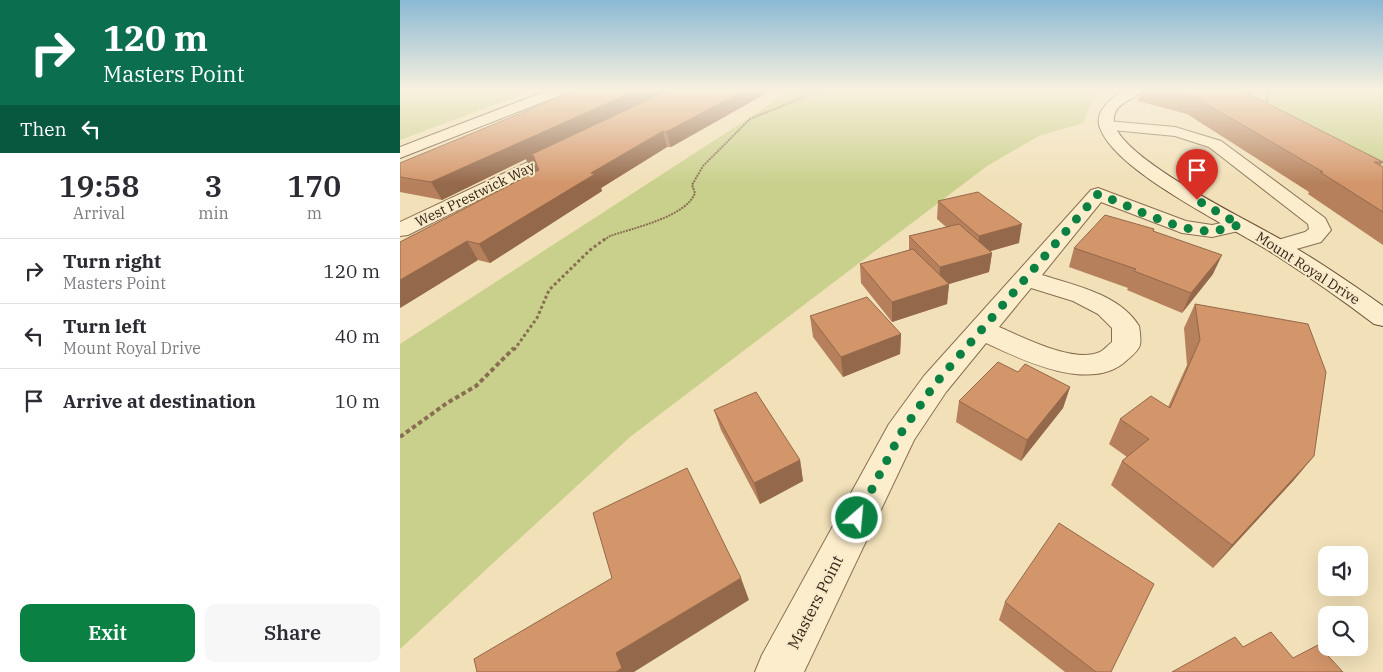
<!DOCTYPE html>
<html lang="en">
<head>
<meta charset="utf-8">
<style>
	body { margin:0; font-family:"IBM Plex Serif",serif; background:#f7f7f7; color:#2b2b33; height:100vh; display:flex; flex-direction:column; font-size:19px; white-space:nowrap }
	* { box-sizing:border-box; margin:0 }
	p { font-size:16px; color:#7c7c81 }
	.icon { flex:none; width:28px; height:28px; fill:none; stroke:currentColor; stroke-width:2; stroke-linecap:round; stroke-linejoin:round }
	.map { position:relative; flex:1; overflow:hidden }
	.drawer { display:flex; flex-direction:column; background:#fff; width:400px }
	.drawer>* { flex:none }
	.hud { background:#0b6e4f; color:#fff; overflow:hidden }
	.tools { position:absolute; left:918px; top:546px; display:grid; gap:10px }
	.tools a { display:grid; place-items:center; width:50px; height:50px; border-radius:10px; background:#fff; box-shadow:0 5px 20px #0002; font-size:25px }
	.pin { position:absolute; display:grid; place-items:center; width:42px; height:42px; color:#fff; margin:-51px -21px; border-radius:50% 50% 50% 0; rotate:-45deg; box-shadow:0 0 5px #0007 }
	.pin .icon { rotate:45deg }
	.me { position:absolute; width:55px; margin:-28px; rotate:27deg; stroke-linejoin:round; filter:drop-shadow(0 0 4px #0008) }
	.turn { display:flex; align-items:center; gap:18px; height:105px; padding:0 20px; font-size:22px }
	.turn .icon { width:65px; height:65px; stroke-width:2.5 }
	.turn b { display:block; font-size:35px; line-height:42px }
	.then { display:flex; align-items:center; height:48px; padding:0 20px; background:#0003; gap:10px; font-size:19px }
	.eta { display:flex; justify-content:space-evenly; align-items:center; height:85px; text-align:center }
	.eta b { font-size:30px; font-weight:600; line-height:35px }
	.button { display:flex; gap:10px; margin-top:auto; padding:10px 20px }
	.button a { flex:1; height:58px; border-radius:10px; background:#0b8043; color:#fff; font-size:20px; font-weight:600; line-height:58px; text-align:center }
	.button a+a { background:#f7f7f7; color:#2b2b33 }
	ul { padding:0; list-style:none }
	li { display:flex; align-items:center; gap:15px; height:65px; padding:0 20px; border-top:1px solid #e1e1e2 }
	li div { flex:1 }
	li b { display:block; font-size:19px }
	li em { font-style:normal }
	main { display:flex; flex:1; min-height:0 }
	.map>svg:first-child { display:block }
	.green { fill:#c9d08c }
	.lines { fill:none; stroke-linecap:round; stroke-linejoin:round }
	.street-casing { stroke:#896e52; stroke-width:2 }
	.secondary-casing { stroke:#6a4f36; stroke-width:2 }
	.path-far2 { stroke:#896e52; stroke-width:2; stroke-dasharray:2 1; stroke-linecap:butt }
	.path-far1 { stroke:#896e52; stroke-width:3; stroke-dasharray:3 2.5; stroke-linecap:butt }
	.path { stroke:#896e52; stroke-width:4; stroke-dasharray:4.5 3; stroke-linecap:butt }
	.street { fill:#fcedcc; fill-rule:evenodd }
	.secondary { fill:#fcedcc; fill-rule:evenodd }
	.wall { fill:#b5805b }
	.shaded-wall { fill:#94684a }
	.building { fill:#d3956a; stroke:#94684a }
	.route { stroke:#0b8043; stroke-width:9; stroke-dasharray:0 16.2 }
	.labels { text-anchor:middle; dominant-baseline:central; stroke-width:4; stroke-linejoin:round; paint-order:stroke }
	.far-street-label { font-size:14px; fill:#362619; stroke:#f8eac8 }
	.street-label { font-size:16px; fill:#362619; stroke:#f8eac8 }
</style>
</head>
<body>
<main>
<section class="drawer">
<div class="hud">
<div class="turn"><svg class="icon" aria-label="right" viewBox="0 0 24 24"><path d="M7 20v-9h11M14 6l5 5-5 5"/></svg><div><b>120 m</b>Masters Point</div></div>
<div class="then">Then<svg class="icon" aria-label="left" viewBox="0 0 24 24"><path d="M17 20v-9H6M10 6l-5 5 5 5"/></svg></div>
</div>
<div class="eta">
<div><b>19:58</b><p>Arrival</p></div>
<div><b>3</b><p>min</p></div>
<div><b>170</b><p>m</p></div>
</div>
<ul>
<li><svg class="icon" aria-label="right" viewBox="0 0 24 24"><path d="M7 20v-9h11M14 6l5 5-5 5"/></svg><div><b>Turn right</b><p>Masters Point</p></div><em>120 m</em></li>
<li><svg class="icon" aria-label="left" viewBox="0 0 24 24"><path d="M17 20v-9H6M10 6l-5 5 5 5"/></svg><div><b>Turn left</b><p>Mount Royal Drive</p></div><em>40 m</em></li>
<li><svg class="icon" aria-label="arrive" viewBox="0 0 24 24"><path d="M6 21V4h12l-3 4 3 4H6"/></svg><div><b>Arrive at destination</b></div><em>10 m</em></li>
</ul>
<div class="button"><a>Exit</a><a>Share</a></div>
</section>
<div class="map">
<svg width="983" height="672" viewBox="0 0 983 672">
	<rect width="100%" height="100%" fill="#f1e0b8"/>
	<g class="green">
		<path d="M0,90h134l-134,50z"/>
		<path d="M392,90h317l-16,8 -10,25 -44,13 -52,30 -357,271 -230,212v-305z"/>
		<path d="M848,90h135v91l-120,-69z"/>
	</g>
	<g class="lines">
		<defs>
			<g id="street">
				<path d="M707,121l68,6 46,14 104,77 6,12 -10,12 -42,12 -8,-2 -3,-5 3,-5 34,-10 4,-3 -1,-5 -99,-77 -34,-11 -73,-7 -3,-3 3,-3z"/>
				<path d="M162,146l6,1 2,4 -2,4 -160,80 -8,1v-14z"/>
				<path d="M698,188l88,33 26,4 28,-6 7,2 4,4 -4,4 -35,8 -30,-4 -81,-31 -59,73c34,11 77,19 97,51 1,6 2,14 1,19 -2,6 -8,11 -13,15 -35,34 -105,0 -141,-17l-40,49 -32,48 -110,232h-49l7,-17 127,-231 35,-48 167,-186zM631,288l42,13 25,13 14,14v14c-4,3 -8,8 -12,10 -26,12 -77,-15 -101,-25z"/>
			</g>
			<g id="secondary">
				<path d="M149,90h19l-2,3 -166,65v-11z"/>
				<path d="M725,90h18c-10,11 -31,13 -29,32 5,37 140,101 173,121 33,19 65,41 96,63v20l-9,-2c-33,-25 -66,-48 -100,-70 -38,-25 -166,-85 -175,-130 -3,-15 15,-28 26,-34z"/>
			</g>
		</defs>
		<use href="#street" class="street-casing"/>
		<use href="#secondary" class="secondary-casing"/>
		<g class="path-far2">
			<path d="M864,90l4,3 -1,11 3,3"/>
			<path d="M204,240l6,-4c23,-8 76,-19 85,-43l-3,-8 11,-19 47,-47 71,-29"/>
		</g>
		<path class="path-far1" d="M114,350l23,-32 12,-28 41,-40 15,-11"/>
		<path class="path" d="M0,437l47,-34 29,-17 38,-38"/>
		<use href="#street" class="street"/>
		<use href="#secondary" class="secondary"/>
	</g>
	<g class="wall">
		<path d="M372,90l-101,57h-4l-66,41 1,3 -112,72 -12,-3 -78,48 133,-135 -7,-14 -84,41 -42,-8v-29z"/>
		<path d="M741,90h113l-3,6 132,66 -3,4 3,1v78l-75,-51 1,-2 -122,-78 -49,-13z"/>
		<path d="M538,201l81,42 -29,8 2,2 -3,19 -40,12 -2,20 -55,18 -31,-39 -1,-19 49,-14v-14l37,-9 -9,-8z"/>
		<path d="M754,229l-1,2 60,43 -31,39 -55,-23 1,-2 -59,-21 5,-19z"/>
		<path d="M795,304l119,152 -21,25 -80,87 -102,-83 11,-24 5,-4 -18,-13 11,-25 48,-12 19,-42 -3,-37z"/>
		<path d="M410,316l91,18 -1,20 -57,23 -30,-40z"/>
		<path d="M618,372l52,15 -7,21 -42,53 -65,-39 3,-21z"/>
		<path d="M314,410l86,50 3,21 -43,23 -39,-74z"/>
		<path d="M605,602l106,70h-46l-66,-52z"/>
	</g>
	<g class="shaded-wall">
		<path d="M237,90h33l-130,82 -7,2 -7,-15 -84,41 -11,-18z"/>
		<path d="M345,90h27l-101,57 -5,-15z"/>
		<path d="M846,90h8l-5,12 -6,-11z"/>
		<path d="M263,131l4,16 -66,41 1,3 -112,72 -11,-19 112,-71z"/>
		<path d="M622,224l-3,19 -42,12 2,-19z"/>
		<path d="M67,241l11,19 -78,48v-28z"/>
		<path d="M592,253l-3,19 -50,15 1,-20z"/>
		<path d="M822,255l-9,19 -31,39 9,-20z"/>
		<path d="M549,284l-2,20 -55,18v-20z"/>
		<path d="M501,334l-1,20 -57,23 -2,-20z"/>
		<path d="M670,387l-7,21 -42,53 6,-21z"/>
		<path d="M914,456l-21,25 -80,87 19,-23z"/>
		<path d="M400,460l3,21 -43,23 -6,-21z"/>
		<path d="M341,578l8,22 -115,72h-18v-19z"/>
	</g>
	<g class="building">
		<path d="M177,90h60l-206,92 -31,-5v-14z"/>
		<path d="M269,90h76l-79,42 -3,-1 -72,42 4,1 -116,70 -12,-3 -67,39v-38l139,-72 -6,-15 -7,2z"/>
		<path d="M767,90h79l-3,1 140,71h-9l9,5v45l-63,-40h3l-130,-76z"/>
		<path d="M578,192l44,32 -43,12 -41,-35z"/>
		<path d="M705,215l49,14 -1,2 69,24 -31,38 -57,-22 2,-2 -62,-21z"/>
		<path d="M559,224l33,29 -52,14 -31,-31z"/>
		<path d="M513,249l36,35 -57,18 -32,-38z"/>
		<path d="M467,297l34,37 -60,23 -31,-41z"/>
		<path d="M795,304l113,20 18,48 -12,84 -82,89 -110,-84 27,-22 -29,-20 31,-23 19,12 30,-68z"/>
		<path d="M598,362l20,10 7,-8 45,23 -43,53 -68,-39z"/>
		<path d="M356,392l44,68 -46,23 -40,-73z"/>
		<path d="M287,468l54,110 -125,75 6,15 -6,4h-139l-3,-13 138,-81 -19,-65z"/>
		<path d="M659,523l95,61 -43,88h-15l-91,-70z"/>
		<path d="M871,632l22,26 25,-13 25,27h-171l63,-35 8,10z"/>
	</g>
	<linearGradient id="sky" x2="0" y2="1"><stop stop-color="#8ab9d4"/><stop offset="0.49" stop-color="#f9f1df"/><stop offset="1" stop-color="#f9f1df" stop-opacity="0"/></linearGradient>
	<rect width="983" height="184" fill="url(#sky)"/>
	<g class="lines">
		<path class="route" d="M457,518l44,-85 34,-49 163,-190c33,12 77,37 111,37 10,0 21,-4 31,-6l-43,-25"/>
	</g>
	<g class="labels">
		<g class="far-street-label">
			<text transform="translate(75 194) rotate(-26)">West Prestwick Way</text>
			<text transform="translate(908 268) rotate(33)">Mount Royal Drive</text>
		</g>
		<g class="street-label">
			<text transform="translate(415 602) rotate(-63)">Masters Point</text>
		</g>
	</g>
</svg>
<div class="tools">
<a><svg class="icon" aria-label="sound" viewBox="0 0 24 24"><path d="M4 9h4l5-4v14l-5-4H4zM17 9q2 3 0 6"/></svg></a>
<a><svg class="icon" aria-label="search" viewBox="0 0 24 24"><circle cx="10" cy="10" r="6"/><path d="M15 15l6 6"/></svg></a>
</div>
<div class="pin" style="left:797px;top:200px;background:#d93025"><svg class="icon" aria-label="arrive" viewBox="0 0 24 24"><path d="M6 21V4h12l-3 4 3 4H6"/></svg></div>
<svg class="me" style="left:457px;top:518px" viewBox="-20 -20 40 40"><circle r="17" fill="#0b8043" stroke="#fff" stroke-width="3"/><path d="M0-11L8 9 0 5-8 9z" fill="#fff"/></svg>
</div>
</main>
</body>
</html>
